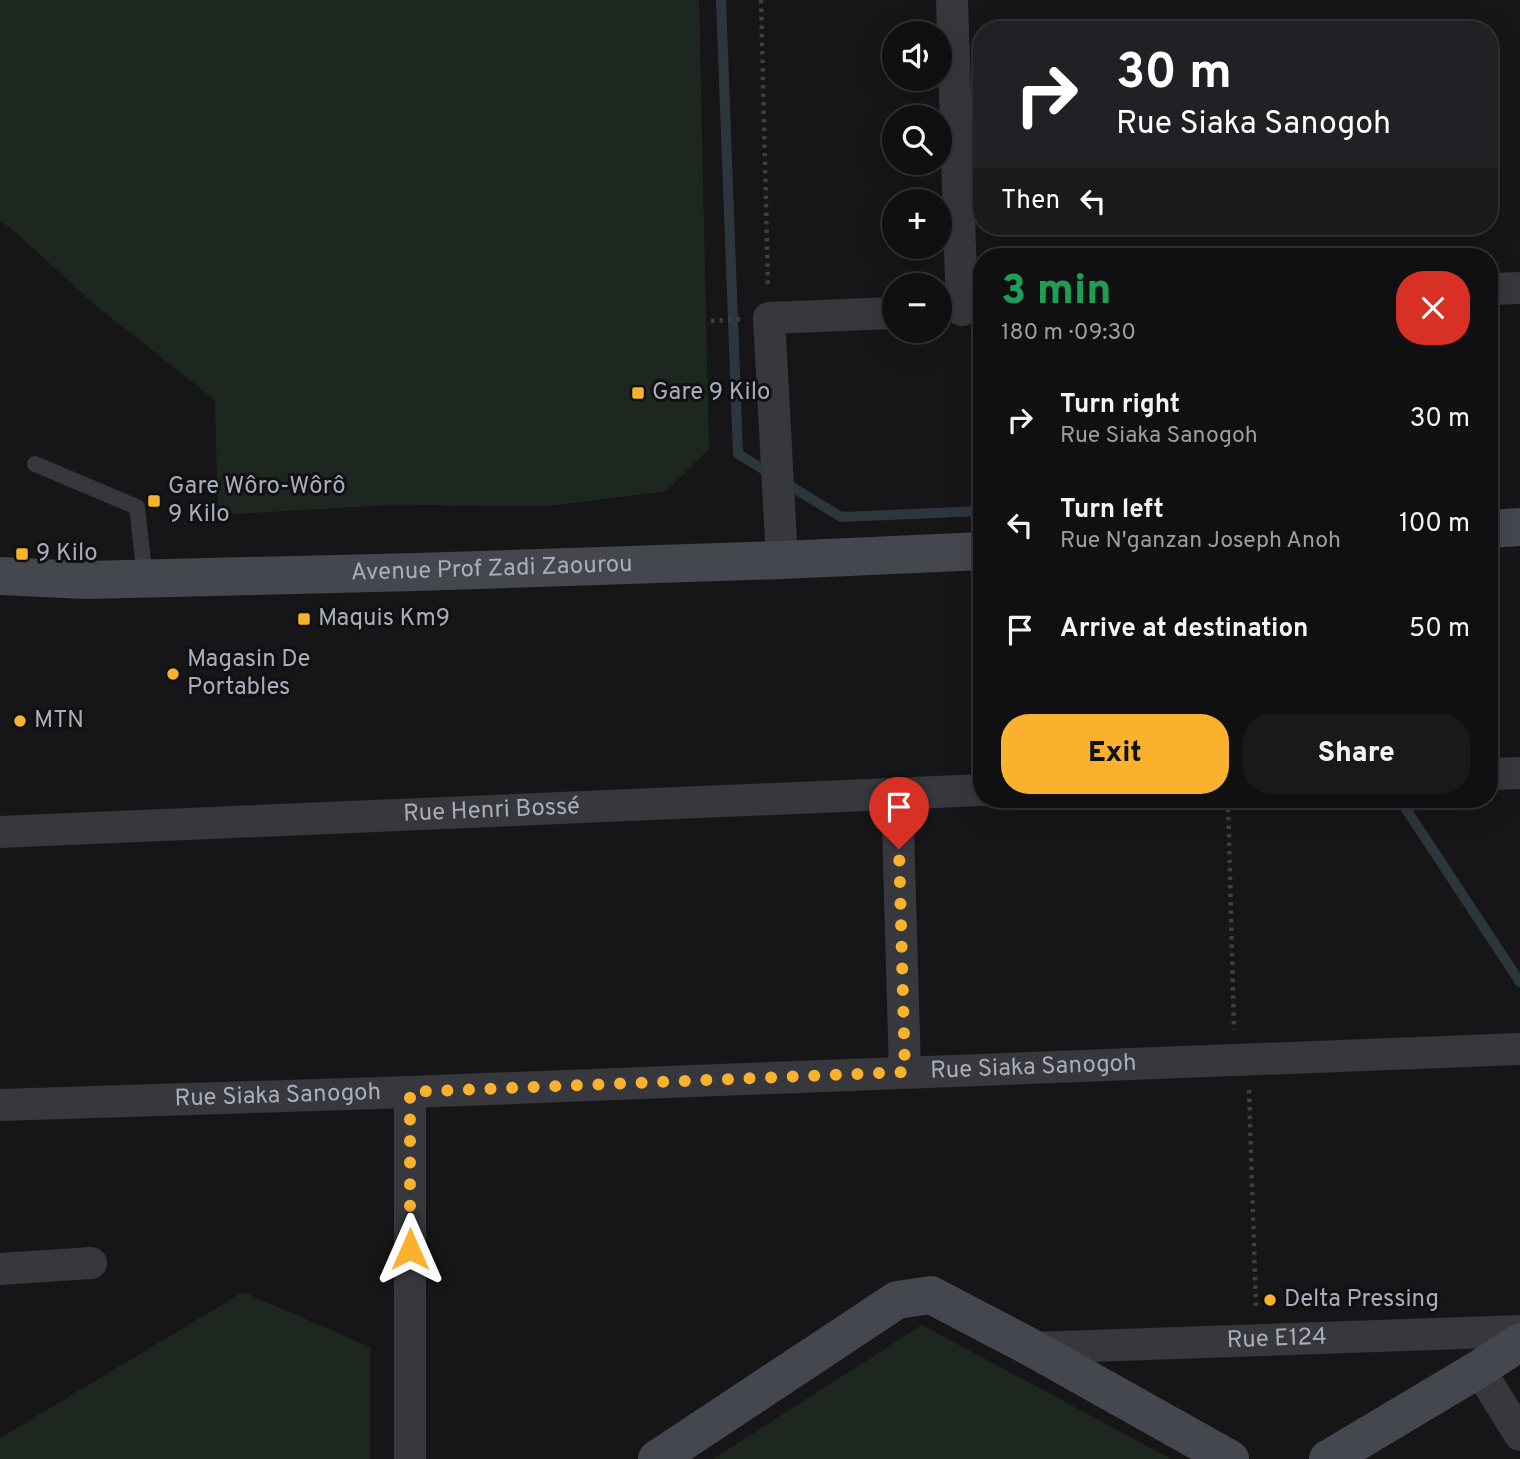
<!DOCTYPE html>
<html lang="en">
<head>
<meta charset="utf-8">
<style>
	body { margin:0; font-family:Overpass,sans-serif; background:#19191b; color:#f1f3f6; height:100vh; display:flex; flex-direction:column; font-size:26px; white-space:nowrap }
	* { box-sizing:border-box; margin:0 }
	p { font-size:23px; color:#9c9d9f }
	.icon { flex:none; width:38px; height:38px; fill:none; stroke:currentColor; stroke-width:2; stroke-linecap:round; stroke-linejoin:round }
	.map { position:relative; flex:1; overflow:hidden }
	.details { position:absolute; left:973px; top:248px; width:525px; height:560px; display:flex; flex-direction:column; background:#101012; border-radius:28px; box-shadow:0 7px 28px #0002,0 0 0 2px #303032 }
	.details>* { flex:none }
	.hud { position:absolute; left:973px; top:21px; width:525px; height:214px; border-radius:28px; box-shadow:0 7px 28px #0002,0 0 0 2px #303032; background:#202124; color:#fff; overflow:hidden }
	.buttons { position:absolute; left:882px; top:21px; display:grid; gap:14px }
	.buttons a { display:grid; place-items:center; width:70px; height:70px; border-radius:50%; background:#101012; box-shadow:0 7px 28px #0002,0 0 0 2px #303032; font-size:35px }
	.pin { position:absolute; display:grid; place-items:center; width:60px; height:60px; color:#fff; margin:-72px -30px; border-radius:50% 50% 50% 0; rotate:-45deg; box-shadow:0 0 7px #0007 }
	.pin .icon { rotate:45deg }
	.me { position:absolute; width:77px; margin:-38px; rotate:0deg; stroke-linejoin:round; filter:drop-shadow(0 0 5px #0008) }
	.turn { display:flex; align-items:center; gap:24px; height:147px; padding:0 28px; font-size:32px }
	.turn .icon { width:91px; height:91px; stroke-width:2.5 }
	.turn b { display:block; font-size:49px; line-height:60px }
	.then { display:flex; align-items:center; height:66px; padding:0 28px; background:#0003; gap:14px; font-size:26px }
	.round { display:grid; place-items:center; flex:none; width:74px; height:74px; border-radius:28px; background:#19191b }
	.overview { display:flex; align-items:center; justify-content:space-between; height:119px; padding:0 28px }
	h1 { font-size:42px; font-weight:800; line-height:52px; color:#1e9e55 }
	.button { display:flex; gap:14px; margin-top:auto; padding:14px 28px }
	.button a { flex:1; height:80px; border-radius:28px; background:#f9b12e; color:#111; font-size:28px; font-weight:800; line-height:80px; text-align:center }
	.button a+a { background:#19191b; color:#f1f3f6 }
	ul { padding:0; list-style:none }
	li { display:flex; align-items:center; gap:21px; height:105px; padding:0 28px }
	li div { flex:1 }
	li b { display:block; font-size:26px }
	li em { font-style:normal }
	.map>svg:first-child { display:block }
	.green { fill:#1e271f }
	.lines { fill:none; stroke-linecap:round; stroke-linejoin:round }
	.stream { stroke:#2c363d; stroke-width:10 }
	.path { stroke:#3d3f45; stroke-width:4.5; stroke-dasharray:3.5 5; stroke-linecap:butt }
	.lane { stroke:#37383e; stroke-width:16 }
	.street { stroke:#37383e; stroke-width:32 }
	.secondary { stroke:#45474e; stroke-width:38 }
	.route { stroke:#f9b12e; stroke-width:12; stroke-dasharray:0 21.6 }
	.poi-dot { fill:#f9b12e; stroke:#111113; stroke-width:2.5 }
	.labels { text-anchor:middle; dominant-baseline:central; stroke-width:6; stroke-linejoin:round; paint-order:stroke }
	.poi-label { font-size:24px; fill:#a8adb9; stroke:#111113; text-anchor:start }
	.street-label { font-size:24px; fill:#a8adb9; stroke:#111113 }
</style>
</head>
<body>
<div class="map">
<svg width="1520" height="1459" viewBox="0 0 1520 1459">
	<rect width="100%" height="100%" fill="#161618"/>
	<g class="green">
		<path d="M0,0h699l10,449 -43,42 -116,15 -162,-1 -170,10 -3,-115 -121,-96 -83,-76 -11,-6z"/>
		<path d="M243,1292l127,55v112h-370v-21z"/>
		<path d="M922,1325l249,134h-458z"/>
	</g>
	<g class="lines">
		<g class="stream">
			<path d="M721,0l17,454 33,20"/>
			<path d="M784,482l57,35 141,-6"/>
			<path d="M1400,800l120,182"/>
		</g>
		<g class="path">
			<path d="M761,0l7,286"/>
			<path d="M711,321l29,-2"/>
			<path d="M1228,800l6,230"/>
			<path d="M1249,1090l7,218"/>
		</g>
		<path class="lane" d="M35,464l102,43 8,72"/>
		<g class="street">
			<path d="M952,0l10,310"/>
			<path d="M1489,289l31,-1"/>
			<path d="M782,560l-13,-242 125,-5"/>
			<path d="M1489,774l31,-1"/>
			<path d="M897,793l8,279"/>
			<path id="s1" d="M0,832l982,-42"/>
			<path d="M410,1092v367"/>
			<path id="s2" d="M0,1105l410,-13 1110,-43"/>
			<path d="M0,1269l91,-6"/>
			<path id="s3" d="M1032,1348l488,-17"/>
			<path d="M1479,1369l41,66"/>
		</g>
		<g class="secondary">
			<path d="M1489,529l31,-2"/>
			<path id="s4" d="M0,576l86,4 330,-8 366,-12 200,-9"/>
			<path d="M657,1459l240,-159 34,-5 101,53 198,111"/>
			<path d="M1328,1459l151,-90 41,-27"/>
		</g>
	</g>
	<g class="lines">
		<path class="route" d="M410,1249v-157l495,-20 -6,-223"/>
	</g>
	<g class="poi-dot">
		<rect x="631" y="386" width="14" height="14" rx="3.5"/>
		<rect x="147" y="494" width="14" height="14" rx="3.5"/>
		<rect x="15" y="547" width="14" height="14" rx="3.5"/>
		<rect x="297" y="612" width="14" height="14" rx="3.5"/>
		<circle cx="173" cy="674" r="7"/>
		<circle cx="20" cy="721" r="7"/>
		<circle cx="1270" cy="1300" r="7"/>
	</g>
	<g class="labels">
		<g class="poi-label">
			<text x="652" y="393">Gare 9 Kilo</text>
			<text x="168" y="487">Gare Wôro-Wôrô<tspan x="168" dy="28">9 Kilo</tspan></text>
			<text x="36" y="554">9 Kilo</text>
			<text x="318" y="619">Maquis Km9</text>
			<text x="187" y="660">Magasin De<tspan x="187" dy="28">Portables</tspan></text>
			<text x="34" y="721">MTN</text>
			<text x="1284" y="1300">Delta Pressing</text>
		</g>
		<g class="street-label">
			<text stroke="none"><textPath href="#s4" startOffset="492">Avenue Prof Zadi Zaourou</textPath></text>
			<text stroke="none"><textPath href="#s1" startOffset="492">Rue Henri Bossé</textPath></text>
			<text stroke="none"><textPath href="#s2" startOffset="1034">Rue Siaka Sanogoh</textPath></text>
			<text stroke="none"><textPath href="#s2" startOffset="278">Rue Siaka Sanogoh</textPath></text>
			<text stroke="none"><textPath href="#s3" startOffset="245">Rue E124</textPath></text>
		</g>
	</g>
</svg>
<div class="buttons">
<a><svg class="icon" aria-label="sound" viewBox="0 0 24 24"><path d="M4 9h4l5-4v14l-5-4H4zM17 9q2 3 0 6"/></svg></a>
<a><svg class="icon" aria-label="search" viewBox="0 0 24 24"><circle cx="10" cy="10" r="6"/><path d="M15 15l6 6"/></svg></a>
<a>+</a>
<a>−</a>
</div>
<div class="pin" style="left:899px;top:849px;background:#d93025"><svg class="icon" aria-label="arrive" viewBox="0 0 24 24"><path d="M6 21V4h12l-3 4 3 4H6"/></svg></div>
<svg class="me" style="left:410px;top:1249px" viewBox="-20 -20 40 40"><path d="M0-17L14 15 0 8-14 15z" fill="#f9b12e" stroke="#fff" stroke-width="4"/></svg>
<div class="hud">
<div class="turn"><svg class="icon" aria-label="right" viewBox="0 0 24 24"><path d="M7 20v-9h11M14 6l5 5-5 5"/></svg><div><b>30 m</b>Rue Siaka Sanogoh</div></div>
<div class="then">Then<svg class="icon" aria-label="left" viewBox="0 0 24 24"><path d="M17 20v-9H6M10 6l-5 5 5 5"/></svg></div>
</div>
<section class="details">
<div class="overview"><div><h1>3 min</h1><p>180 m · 09:30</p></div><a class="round" style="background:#d93025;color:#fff"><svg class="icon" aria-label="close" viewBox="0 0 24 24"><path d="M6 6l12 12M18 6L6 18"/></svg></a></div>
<ul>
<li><svg class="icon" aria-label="right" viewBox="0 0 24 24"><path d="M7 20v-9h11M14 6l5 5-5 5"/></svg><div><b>Turn right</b><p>Rue Siaka Sanogoh</p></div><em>30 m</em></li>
<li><svg class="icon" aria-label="left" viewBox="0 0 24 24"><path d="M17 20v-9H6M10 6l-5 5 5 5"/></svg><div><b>Turn left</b><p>Rue N'ganzan Joseph Anoh</p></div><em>100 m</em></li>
<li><svg class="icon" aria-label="arrive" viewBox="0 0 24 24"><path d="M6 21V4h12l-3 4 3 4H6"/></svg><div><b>Arrive at destination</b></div><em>50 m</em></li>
</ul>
<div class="button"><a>Exit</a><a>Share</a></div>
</section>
</div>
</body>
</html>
